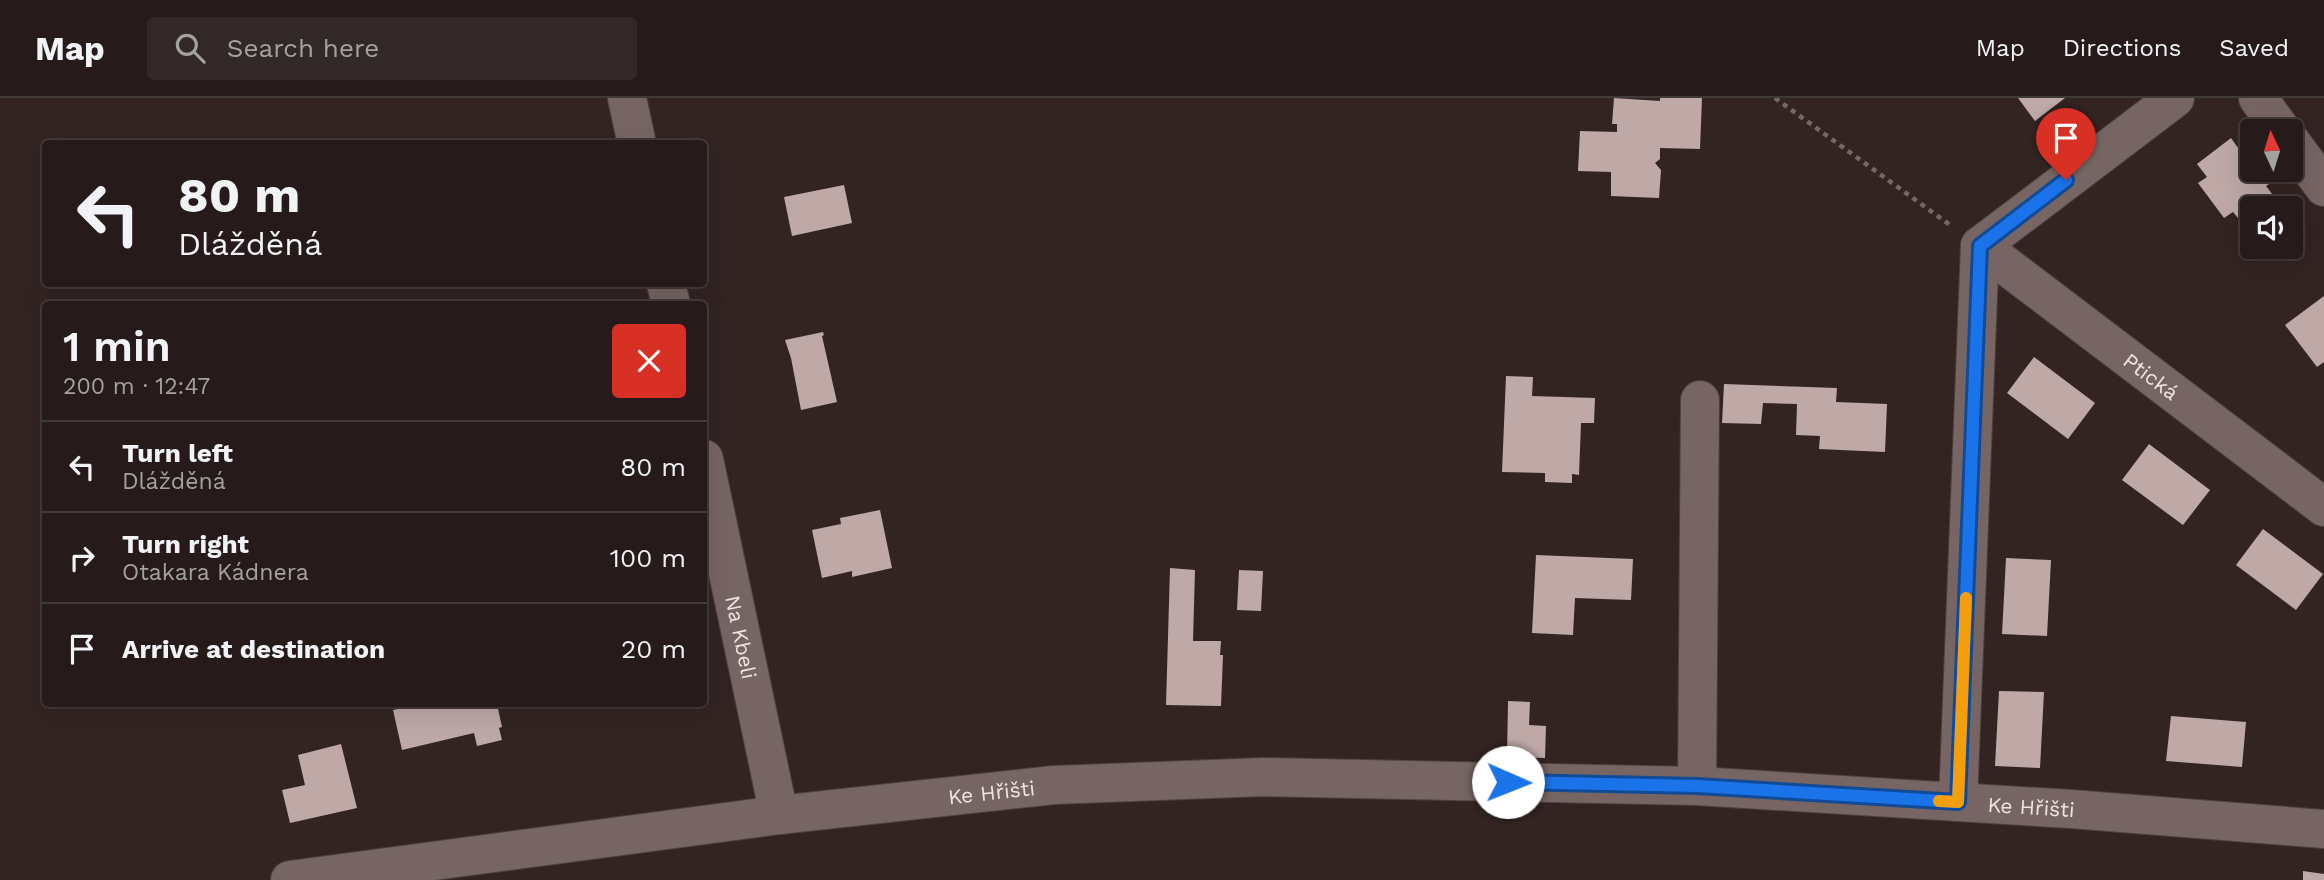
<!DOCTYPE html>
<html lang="en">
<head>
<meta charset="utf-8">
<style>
	body { margin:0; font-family:"Work Sans",sans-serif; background:#322827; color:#f1f3f6; height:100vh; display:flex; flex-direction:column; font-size:26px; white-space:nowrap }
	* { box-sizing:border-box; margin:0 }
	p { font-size:23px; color:#a4a1a2 }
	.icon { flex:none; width:38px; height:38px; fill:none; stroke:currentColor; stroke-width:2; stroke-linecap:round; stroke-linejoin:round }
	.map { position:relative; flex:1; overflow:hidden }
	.drawer { position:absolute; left:42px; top:203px; width:665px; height:406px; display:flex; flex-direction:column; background:#261b1a; border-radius:7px; box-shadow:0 7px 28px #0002,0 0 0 2px #423939 }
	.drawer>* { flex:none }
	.top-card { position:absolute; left:42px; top:42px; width:665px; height:147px; border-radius:7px; box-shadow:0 7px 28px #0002,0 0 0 2px #423939; background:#261b1a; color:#f1f3f6; overflow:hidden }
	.needle { width:46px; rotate:356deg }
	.fabs { position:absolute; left:2240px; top:21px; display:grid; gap:14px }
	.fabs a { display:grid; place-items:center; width:63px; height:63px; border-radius:7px; background:#261b1a; box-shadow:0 7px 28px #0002,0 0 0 2px #423939; font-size:35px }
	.pin { position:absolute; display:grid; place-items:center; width:60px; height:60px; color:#fff; margin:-72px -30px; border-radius:50% 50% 50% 0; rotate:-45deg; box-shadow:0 0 7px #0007 }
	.pin .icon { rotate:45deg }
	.me { position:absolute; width:77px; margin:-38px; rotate:91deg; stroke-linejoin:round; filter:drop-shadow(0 0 5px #0008) }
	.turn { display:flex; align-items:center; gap:24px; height:147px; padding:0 21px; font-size:32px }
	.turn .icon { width:91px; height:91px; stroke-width:2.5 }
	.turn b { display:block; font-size:49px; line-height:60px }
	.round { display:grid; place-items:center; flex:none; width:74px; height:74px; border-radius:7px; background:#322827 }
	.headline { display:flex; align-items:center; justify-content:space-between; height:119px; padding:0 21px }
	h1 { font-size:42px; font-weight:600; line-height:52px }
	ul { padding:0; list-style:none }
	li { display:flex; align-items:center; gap:21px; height:91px; padding:0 21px; border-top:2px solid #423939 }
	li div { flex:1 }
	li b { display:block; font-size:26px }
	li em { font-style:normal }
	header { display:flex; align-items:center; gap:42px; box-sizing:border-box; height:98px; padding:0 35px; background:#261b1a; border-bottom:2px solid #423939 }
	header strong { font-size:33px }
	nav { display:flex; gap:38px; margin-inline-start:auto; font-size:24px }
	.search { width:490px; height:63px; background:#322827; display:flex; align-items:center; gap:18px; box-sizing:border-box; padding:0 24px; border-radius:7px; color:#a4a1a2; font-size:26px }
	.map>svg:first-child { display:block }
	.building { fill:#bea9a7 }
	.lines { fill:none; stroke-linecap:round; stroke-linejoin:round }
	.street-casing { stroke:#4d413f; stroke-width:40 }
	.path { stroke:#746765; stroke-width:4.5; stroke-dasharray:5 5; stroke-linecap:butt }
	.street { stroke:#776563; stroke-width:38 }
	.route-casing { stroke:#114b97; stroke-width:18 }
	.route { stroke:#1a73e8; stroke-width:12 }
	.slow { stroke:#f59e0b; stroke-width:12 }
	.labels { text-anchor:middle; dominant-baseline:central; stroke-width:7; stroke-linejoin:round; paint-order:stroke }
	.street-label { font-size:21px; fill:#eee4e2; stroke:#332422 }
</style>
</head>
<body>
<header>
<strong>Map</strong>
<div class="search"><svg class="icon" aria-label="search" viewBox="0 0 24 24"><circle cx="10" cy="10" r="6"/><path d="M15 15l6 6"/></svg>Search here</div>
<nav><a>Map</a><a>Directions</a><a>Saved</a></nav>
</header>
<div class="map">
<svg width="2324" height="782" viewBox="0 0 2324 782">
	<rect width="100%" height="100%" fill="#332422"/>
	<g class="building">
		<path d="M1614,0l46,3v-3h42l-2,51 -40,-1v11l-5,4 6,7 -2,28 -48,-2v-24l-33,-1 2,-40 37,1v-8h-5z"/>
		<path d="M2018,0h47l-30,23z"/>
		<path d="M2231,40l10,14 9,-7 2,4v21h16l7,10 -9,6 10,13 -11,9h-13v9l-9,7 -10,-12 -9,6 -26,-35 9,-6 -10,-13z"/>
		<path d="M844,87l8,38 -60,13 -8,-39z"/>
		<path d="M2324,198v66l-7,5 -32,-42z"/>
		<path d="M823,234l1,3 -2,1 15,66 -36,8 -10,-52 -6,-18z"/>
		<path d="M2034,259l61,46 -27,36 -61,-46z"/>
		<path d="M1506,278l27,1 -1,19 63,2 -1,25h-13l-2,52 -7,-1v9l-27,-1v-9l-43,-1z"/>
		<path d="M1724,286l113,4 -1,14 51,2 -2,48 -66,-3 1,-13 -24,-1 1,-31 -34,-1 -2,21 -39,-1z"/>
		<path d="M2149,346l61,46 -27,35 -61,-45z"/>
		<path d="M880,412l12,58 -40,9v-6l-30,7 -10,-48 29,-6 -1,-6z"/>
		<path d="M2263,431l60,45 -27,36 -60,-45z"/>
		<path d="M1536,457l97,4 -2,41 -56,-2 -2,37 -41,-2z"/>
		<path d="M2006,460l45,2 -4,76 -45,-2z"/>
		<path d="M1170,470l25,2 -2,71h28l-1,14h3l-2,51 -55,-1z"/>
		<path d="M1239,472l24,1 -2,40 -24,-1z"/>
		<path d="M1999,593l45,1 -4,76 -45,-2z"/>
		<path d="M1508,603l22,1 -1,23 17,1 -1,32 -38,-1z"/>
		<path d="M422,606h75l5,23 -3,1 3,12 -25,6 -3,-13 -72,17 -9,-40z"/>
		<path d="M2171,618l75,6 -4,45 -76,-6z"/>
		<path d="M341,646l16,64 -67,15 -8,-33 23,-5 -7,-30z"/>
		<path d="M2303,773l21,3v6h-21z"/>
	</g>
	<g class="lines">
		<defs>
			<g id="street">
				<path d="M627,0l10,46"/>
				<path d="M2258,0l24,33"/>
				<path d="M2291,44l33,45"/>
				<path id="s1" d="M1980,148l344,261"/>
				<path d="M1980,148l195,-148"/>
				<path d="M666,186l5,20"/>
				<path id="s2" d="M704,361l75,356"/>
				<path d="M1697,688l3,-386"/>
				<path d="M1958,704l22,-556"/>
				<path id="s3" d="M290,782l489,-65 275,-30 210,-8 433,9 374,23 253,20"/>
			</g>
		</defs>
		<use href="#street" class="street-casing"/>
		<path class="path" d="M1775,0l175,127"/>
		<use href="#street" class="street"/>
	</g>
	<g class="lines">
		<defs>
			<path id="route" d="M1508,684l189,4 261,16 22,-556 86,-66"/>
		</defs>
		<use href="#route" class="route-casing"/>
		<use href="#route" class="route"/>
		<path class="slow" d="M1939,703l19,1 8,-204"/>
	</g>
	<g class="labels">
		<g class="street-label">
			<text stroke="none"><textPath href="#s1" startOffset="215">Ptická</textPath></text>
			<text stroke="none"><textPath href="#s2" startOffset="182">Na Kbeli</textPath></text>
			<text stroke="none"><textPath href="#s3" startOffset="707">Ke Hřišti</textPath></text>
			<text stroke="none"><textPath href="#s3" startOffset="1748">Ke Hřišti</textPath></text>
		</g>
	</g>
</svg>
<div class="fabs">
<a><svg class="needle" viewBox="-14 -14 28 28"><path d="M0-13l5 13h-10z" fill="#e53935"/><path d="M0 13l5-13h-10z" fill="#a4a1a2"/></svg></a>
<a><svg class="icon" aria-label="sound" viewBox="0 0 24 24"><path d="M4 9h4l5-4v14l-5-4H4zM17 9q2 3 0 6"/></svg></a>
</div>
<div class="pin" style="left:2066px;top:82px;background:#d93025"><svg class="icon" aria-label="arrive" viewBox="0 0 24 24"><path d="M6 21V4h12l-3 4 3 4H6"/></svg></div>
<svg class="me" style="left:1508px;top:684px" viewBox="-20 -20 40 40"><circle r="19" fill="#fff"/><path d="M0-13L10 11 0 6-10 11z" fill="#1a73e8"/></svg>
<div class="top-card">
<div class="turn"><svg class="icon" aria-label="left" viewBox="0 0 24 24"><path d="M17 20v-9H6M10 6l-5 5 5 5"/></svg><div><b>80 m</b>Dlážděná</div></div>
</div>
<section class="drawer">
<div class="headline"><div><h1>1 min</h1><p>200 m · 12:47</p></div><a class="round" style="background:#d93025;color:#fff"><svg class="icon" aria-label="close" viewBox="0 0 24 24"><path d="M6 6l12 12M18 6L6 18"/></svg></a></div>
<ul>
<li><svg class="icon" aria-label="left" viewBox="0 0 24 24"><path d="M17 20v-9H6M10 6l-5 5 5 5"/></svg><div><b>Turn left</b><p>Dlážděná</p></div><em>80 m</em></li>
<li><svg class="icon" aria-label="right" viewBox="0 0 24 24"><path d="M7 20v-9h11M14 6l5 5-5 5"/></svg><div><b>Turn right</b><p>Otakara Kádnera</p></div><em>100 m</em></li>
<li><svg class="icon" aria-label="arrive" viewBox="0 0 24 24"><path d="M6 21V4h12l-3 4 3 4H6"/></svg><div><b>Arrive at destination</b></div><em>20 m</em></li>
</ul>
</section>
</div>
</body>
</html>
